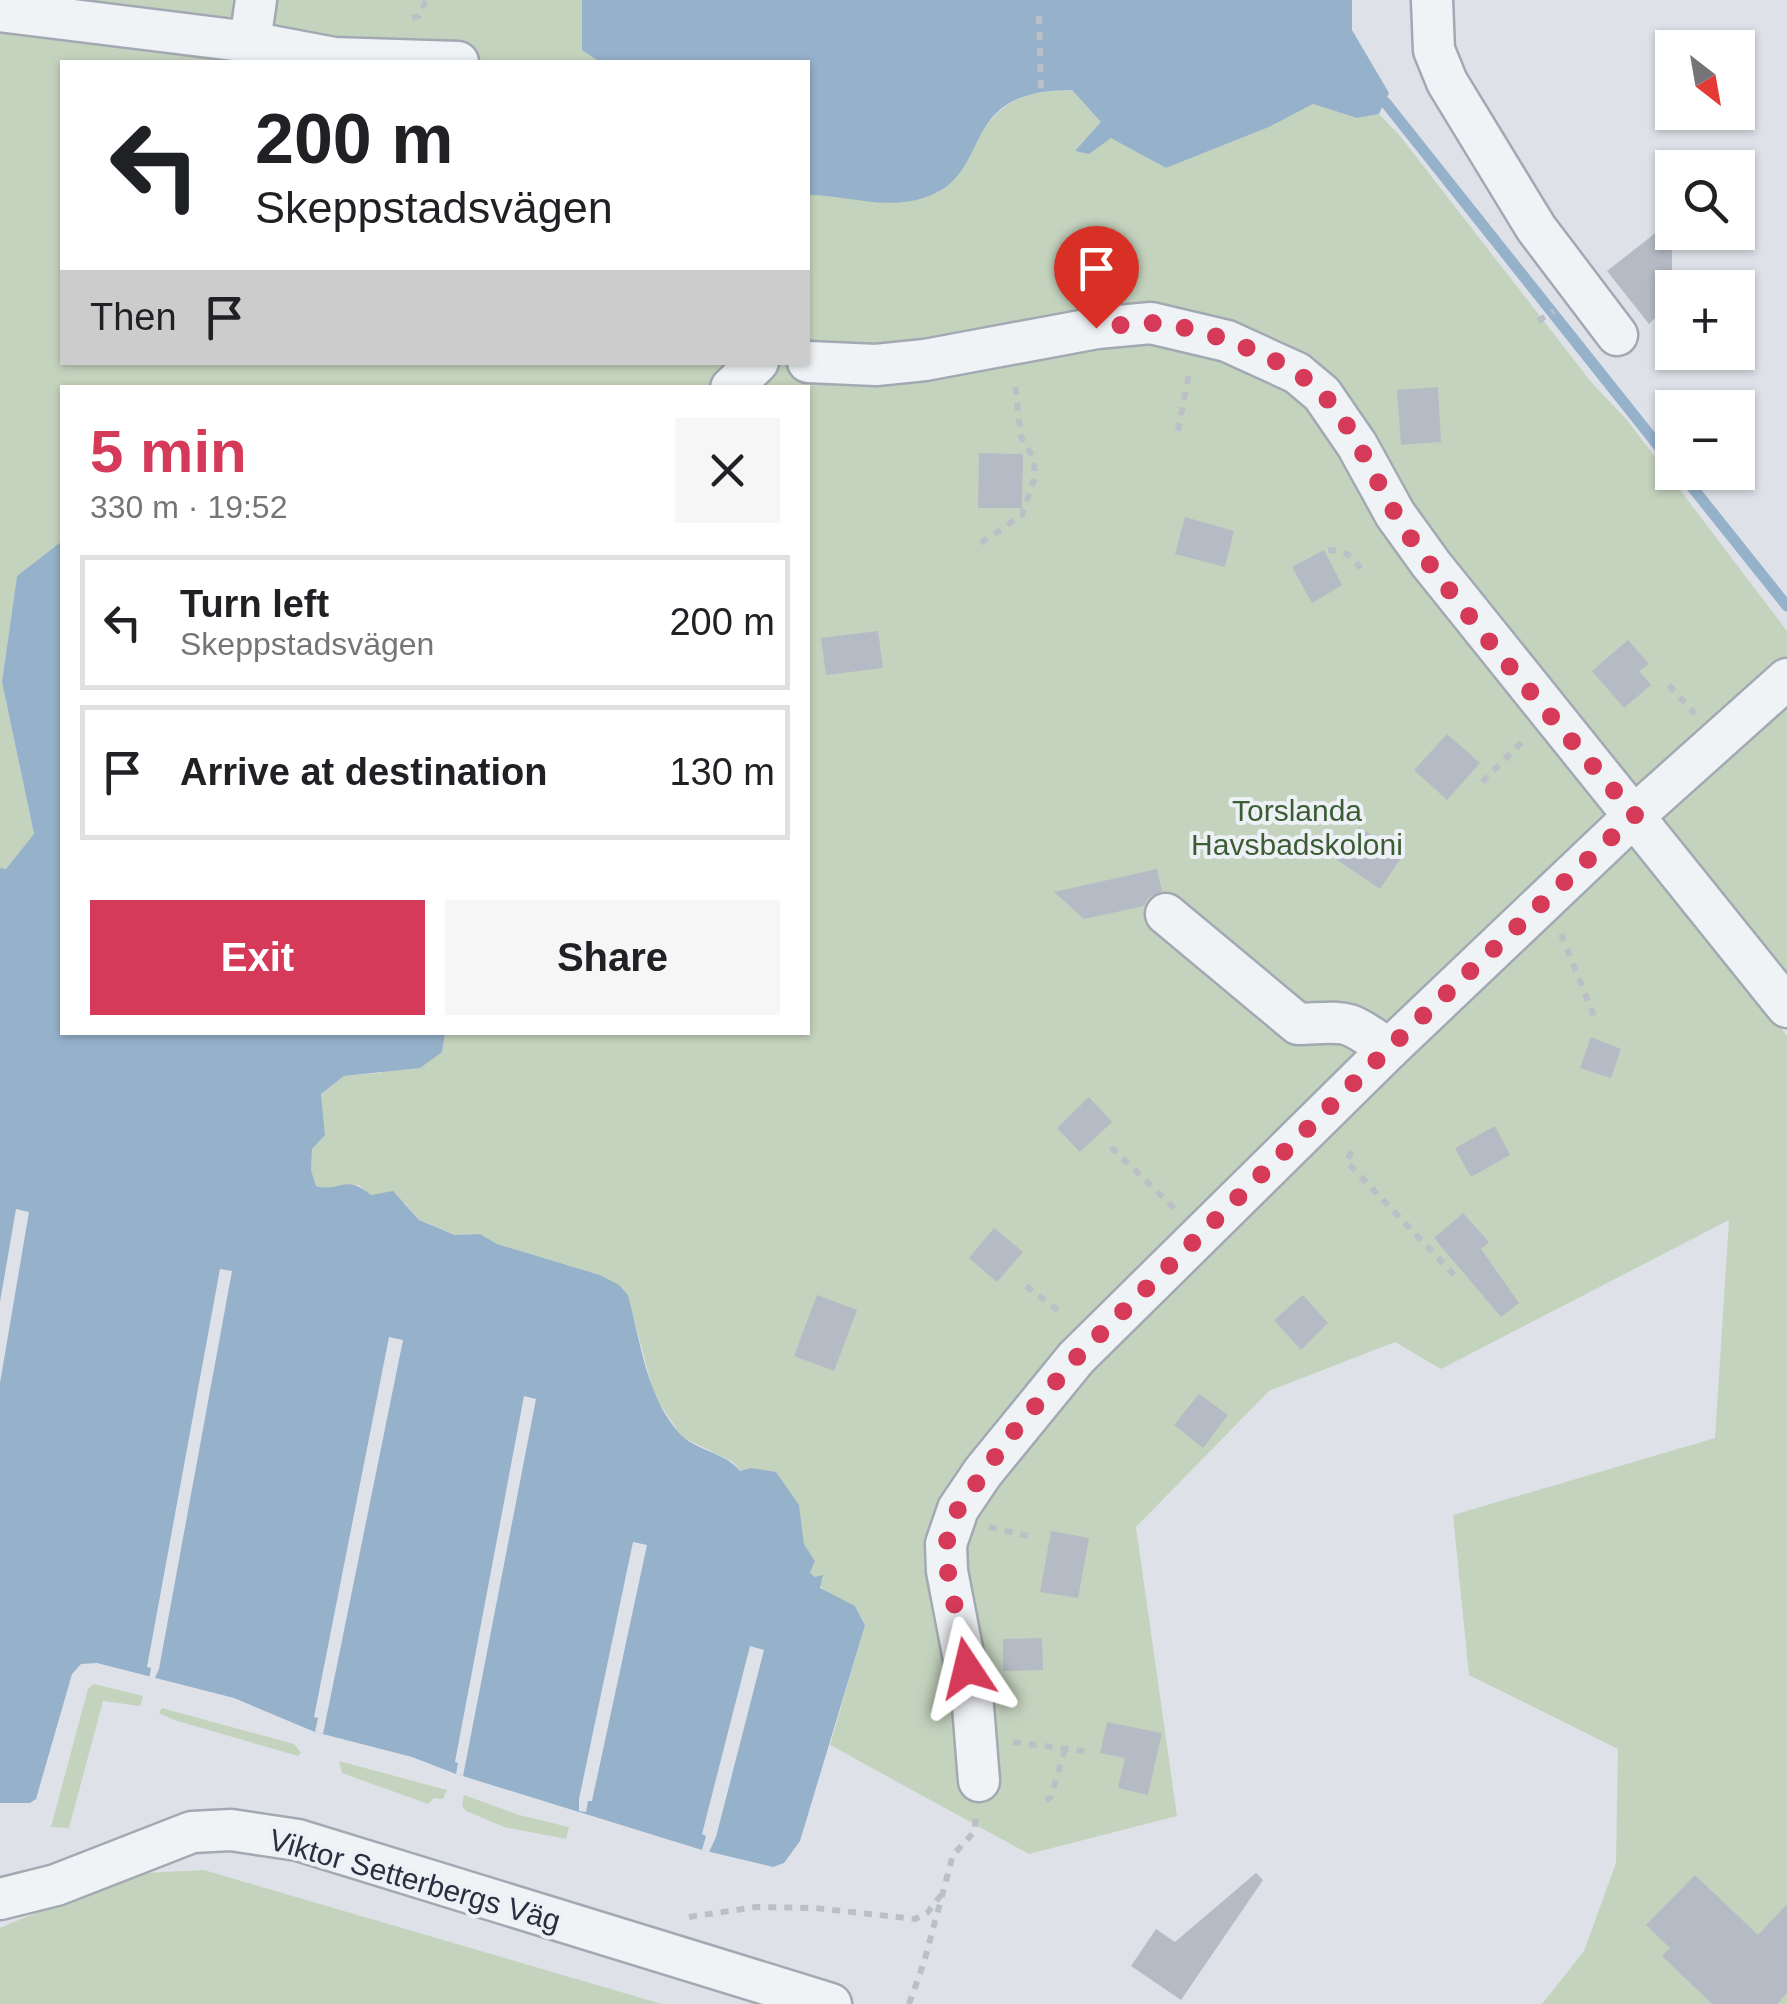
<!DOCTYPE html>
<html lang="en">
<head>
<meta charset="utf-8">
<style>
	body { margin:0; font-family:Helvetica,sans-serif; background:#f6f6f6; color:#202124; height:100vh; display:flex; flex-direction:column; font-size:38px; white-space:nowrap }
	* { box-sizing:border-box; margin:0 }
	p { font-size:32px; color:#757577 }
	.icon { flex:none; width:55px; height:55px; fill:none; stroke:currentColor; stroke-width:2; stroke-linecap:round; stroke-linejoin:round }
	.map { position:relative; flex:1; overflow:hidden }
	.panel { position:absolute; left:60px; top:385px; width:750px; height:650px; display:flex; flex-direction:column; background:#fff; border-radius:0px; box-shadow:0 2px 8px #0004 }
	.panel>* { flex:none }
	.hud { position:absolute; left:60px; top:60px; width:750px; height:305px; border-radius:0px; box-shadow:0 2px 8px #0004; background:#fff; color:#202124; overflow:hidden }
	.needle { width:65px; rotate:149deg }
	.tools { position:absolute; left:1655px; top:30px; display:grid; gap:20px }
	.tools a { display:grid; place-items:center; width:100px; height:100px; border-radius:0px; background:#fff; box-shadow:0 2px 8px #0004; font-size:50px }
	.pin { position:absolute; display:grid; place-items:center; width:85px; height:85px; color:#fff; margin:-102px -42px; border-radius:50% 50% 50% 0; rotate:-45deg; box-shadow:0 0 10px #0007 }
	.pin .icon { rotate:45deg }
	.me { position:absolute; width:110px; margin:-55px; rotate:350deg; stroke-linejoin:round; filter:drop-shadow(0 0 8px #0008) }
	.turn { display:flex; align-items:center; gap:35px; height:210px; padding:0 30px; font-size:45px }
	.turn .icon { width:130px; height:130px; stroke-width:2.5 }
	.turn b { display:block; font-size:70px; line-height:85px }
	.then { display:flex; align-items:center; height:95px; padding:0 30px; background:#0003; gap:20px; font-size:38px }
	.round { display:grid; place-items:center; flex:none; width:105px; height:105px; border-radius:0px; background:#f6f6f6 }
	.summary { display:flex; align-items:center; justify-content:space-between; height:170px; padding:0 30px }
	h1 { font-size:60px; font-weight:700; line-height:75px; color:#d53b58 }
	.primary-button { display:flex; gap:20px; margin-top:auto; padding:20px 30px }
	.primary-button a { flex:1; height:115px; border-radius:0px; background:#d53b58; color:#fff; font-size:40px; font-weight:700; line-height:115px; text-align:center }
	.primary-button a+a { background:#f6f6f6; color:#202124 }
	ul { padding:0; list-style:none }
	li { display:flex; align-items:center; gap:30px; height:135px; margin:0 20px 15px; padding:0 10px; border:5px solid #e0e0e0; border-radius:0px }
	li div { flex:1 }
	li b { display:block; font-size:38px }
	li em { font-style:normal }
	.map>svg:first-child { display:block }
	.green { fill:#c4d3be }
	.water { fill:#96b1ca }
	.pier { fill:#dee2e8 }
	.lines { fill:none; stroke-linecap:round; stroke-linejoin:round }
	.stream { stroke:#96b1ca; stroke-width:11 }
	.building { fill:#b5bbc5 }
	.minor-casing { stroke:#a3a9b2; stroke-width:45 }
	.path { stroke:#bbc0c7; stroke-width:6; stroke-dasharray:8 8; stroke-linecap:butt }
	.minor { stroke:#f0f3f6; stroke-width:40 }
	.route { stroke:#d53b58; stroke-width:18; stroke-dasharray:0 32.4 }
	.labels { text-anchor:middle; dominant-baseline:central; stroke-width:8; stroke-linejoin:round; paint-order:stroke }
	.park-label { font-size:30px; fill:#3c5c33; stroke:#edf1f6 }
	.street-label { font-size:30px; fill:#263040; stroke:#edf1f6 }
</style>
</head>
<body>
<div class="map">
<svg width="1787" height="2004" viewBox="0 0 1787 2004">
	<rect width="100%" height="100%" fill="#dee2e8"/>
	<g class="green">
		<path d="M0,0h582v49l18,13h-538v300h746v-167h11l152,-46c26,-45 47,-58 101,-59l30,32 -26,29 13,2 22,-16 55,31 103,-41 44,-23 44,14 22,-4 21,22 192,247 35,37 160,211v384l-8,10 8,11v968h-245l42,-53 32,-88 2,-114 -149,-74 -16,-160 262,-77 14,-218 -288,149 -46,-27 -126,49 -133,136 41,289 -148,38 -199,-109 35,-121 -10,-18 -30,-14 -15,-19 5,-12 -11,-17 -5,-38 -38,-36 -21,1 -7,-9 -51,-25 -28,-42 -26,-100 -28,-20 -103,-31 -17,-10 -24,1 -37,-15 -14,-17 -35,-8 -11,-10 -32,4 -11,-3 -5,-16 1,-21 13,-14 -4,-41 23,-18 36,-3 62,-21 3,-19 363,-1v-644h-746v153l-45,35 -15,106 32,153 -28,35 -6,-2z"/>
		<path d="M94,1684l49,12 -3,10 -37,-5 -34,127 -18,-1 37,-138z"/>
		<path d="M162,1708l132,36 7,9 -3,3 -124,-36 -15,-7z"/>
		<path d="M339,1761l108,29 -4,9 -9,-1 -6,6 -86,-31z"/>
		<path d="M464,1795l55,20 50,12 -3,12 -62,-12 -38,-16 -4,-5z"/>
		<path d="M204,1870l458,134h-662v-76l126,-54z"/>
	</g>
	<g class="water">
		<path d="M582,0h770v30l37,63 -10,21 -22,4 -44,-14 -44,23 -103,41 -55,-30 -22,16 -14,-3 26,-29 -29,-32c-117,0 -77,81 -143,106 -42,16 -80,-1 -121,-1v-133h-208l-18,-12z"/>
		<path d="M62,541v491l383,1 -3,19 -22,16 -76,8 -23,18 4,41 -13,14 -1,21 5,16c25,7 28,-13 55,9l22,-4 26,29 36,15 25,-1 17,10 103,31 19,10 9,10c13,48 18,101 52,139 16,17 45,18 60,37l11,-3 25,4 23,33 5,39 11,17 -5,12 5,4 8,-2 -3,13 35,18 10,19 -65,216 -16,22 -11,4 -71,-17 -246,-76 -44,-17 -97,-25 -81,-34 -137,-35 -16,1 -9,10 -36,125 -6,4h-30v-935l6,1 28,-35 -32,-152 15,-106z"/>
	</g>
	<g class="pier">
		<path d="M16,1209l13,3 -29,171v-81z"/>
		<path d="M220,1269l12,2 -73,398 -5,11 -5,-1 2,-11 -4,-1z"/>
		<path d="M389,1337l14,3 -80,394 -8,-2 3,-14 -4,-1z"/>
		<path d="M524,1396l12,3 -73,377 -7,-2 2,-11 -3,-1z"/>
		<path d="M633,1542l14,3 -55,256h-4l-2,11 -7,-1v-12z"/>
		<path d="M750,1646l14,4 -48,187 -7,15 -7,-2 4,-14 -4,-2z"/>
	</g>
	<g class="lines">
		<g class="stream">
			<path d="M1385,102l287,361"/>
			<path d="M1680,472l107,134"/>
		</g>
	</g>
	<g class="building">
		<path d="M1672,220v64l4,4h-4v13l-23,23 -42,-53z"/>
		<path d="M1438,387l3,55 -40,3 -4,-55z"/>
		<path d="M979,453l44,1 -1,54h-44z"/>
		<path d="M1185,517l49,14 -9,36 -50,-13z"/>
		<path d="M1324,550l18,35 -30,18 -20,-36z"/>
		<path d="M878,631l5,37 -57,7 -5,-37z"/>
		<path d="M1628,640l21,24 -10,7 12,14 -27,23 -32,-37z"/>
		<path d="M1447,734l33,29 -33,37 -33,-30z"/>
		<path d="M1359,827l44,28 -23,34 -43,-29z"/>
		<path d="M1157,869l5,22 -14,7 -4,8 -60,13 -30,-27z"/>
		<path d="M1591,1037l30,12 -10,29 -31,-10z"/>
		<path d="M1089,1097l23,25 -32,30 -23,-24z"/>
		<path d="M1495,1126l15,29 -39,22 -16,-29z"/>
		<path d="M1463,1213l26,29 -8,7 38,54 -18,14 -67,-79z"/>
		<path d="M994,1228l29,24 -26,30 -28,-24z"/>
		<path d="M817,1295l40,15 -23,61 -40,-15z"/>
		<path d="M1303,1295l25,28 -27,27 -27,-30z"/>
		<path d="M1199,1394l29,21 -25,33 -29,-23z"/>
		<path d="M1051,1531l38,7 -11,60 -38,-6z"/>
		<path d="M1042,1638l1,32 -40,1v-32z"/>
		<path d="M1107,1722l55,11 -14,62 -30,-7 7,-30 -25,-5z"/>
		<path d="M1256,1873l7,7 -82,120 -50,-34 25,-37 19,13z"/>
		<path d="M1695,1875l63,60 29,-31v89l-10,11h-65l-50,-48 8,-8 -24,-23z"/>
	</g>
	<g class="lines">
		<defs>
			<g id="minor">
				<path d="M1432,0l2,50 13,32 89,146 81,107"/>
				<path d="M0,11l250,31 84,16 124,4"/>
				<path d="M250,42l6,-42"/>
				<path d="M808,362l68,3 49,-5 172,-32 54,-5 76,18 70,32 25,21 35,51 38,69 36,50 356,443"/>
				<path d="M731,388l27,-26"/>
				<path d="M1166,914l132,110c53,-2 45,-6 91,25"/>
				<path d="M979,1781l-6,-75 -26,-135 -1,-27 12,-35 25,-37 93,-114 313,-309 246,-234 152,-136"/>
				<path d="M0,1899l56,-14 136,-53 39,-2 67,10 533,164"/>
			</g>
		</defs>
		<use href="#minor" class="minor-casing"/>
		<g class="path">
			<path d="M1039,16l2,74"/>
			<path d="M412,18l7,-2 7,-16"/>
			<path d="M1538,321l16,-10"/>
			<path d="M1178,431l12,-63"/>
			<path d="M981,543l41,-28 13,-38 -1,-18 -13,-22 -6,-55"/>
			<path d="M1328,550c19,0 26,7 35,23"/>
			<path d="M1669,685l26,29"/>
			<path d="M1482,782l42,-42"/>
			<path d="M1561,934l35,87"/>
			<path d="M1111,1147l64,62"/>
			<path d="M1352,1152l-6,9 113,119"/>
			<path d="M1026,1286l37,28"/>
			<path d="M989,1527l43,10"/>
			<path d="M1013,1742l78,10"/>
			<path d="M1046,1801l5,-4 14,-48"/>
			<path d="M689,1917l67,-10 59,1 100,11 12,-6 14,-18"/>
			<path d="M909,2004l15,-42 29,-107 21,-23 2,-14"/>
		</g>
		<use href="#minor" class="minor"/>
	</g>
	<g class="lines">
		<path class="route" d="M967,1668l-19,-96 -2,-28 12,-35 52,-73 66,-78 312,-309 247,-234c-77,-90 -156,-181 -225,-278 -34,-48 -53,-114 -98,-153 -35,-29 -117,-60 -162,-61 -18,0 -36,3 -54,5"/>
	</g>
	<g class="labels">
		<g class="park-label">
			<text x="1297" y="810">Torslanda<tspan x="1297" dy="34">Havsbadskoloni</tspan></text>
		</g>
		<g class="street-label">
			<text transform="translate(415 1880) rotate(16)">Viktor Setterbergs Väg</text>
		</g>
	</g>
</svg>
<div class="tools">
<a><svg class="needle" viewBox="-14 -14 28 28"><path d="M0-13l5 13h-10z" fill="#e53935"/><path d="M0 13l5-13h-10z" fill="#757577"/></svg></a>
<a><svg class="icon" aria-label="search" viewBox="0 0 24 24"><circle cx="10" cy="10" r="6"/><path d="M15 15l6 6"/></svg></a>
<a>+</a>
<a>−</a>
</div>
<div class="pin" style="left:1096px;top:328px;background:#d93025"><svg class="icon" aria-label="arrive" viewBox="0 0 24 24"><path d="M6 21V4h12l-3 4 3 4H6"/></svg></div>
<svg class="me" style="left:967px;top:1668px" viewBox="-20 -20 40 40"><path d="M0-17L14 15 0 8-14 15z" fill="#d53b58" stroke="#fff" stroke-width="4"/></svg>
<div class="hud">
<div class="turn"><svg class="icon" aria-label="left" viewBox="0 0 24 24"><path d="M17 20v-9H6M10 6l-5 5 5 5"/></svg><div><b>200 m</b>Skeppstadsvägen</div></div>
<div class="then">Then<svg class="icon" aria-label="arrive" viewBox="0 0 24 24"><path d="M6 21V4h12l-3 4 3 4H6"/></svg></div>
</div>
<section class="panel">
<div class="summary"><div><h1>5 min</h1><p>330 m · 19:52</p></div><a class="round"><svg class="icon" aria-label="close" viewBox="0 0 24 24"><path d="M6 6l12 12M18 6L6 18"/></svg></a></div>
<ul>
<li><svg class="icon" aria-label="left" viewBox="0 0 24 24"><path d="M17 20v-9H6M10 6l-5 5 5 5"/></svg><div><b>Turn left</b><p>Skeppstadsvägen</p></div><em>200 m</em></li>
<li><svg class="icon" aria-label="arrive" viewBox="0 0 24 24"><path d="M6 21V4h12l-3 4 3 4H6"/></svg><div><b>Arrive at destination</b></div><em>130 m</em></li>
</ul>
<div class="primary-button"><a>Exit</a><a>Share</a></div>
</section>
</div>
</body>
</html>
